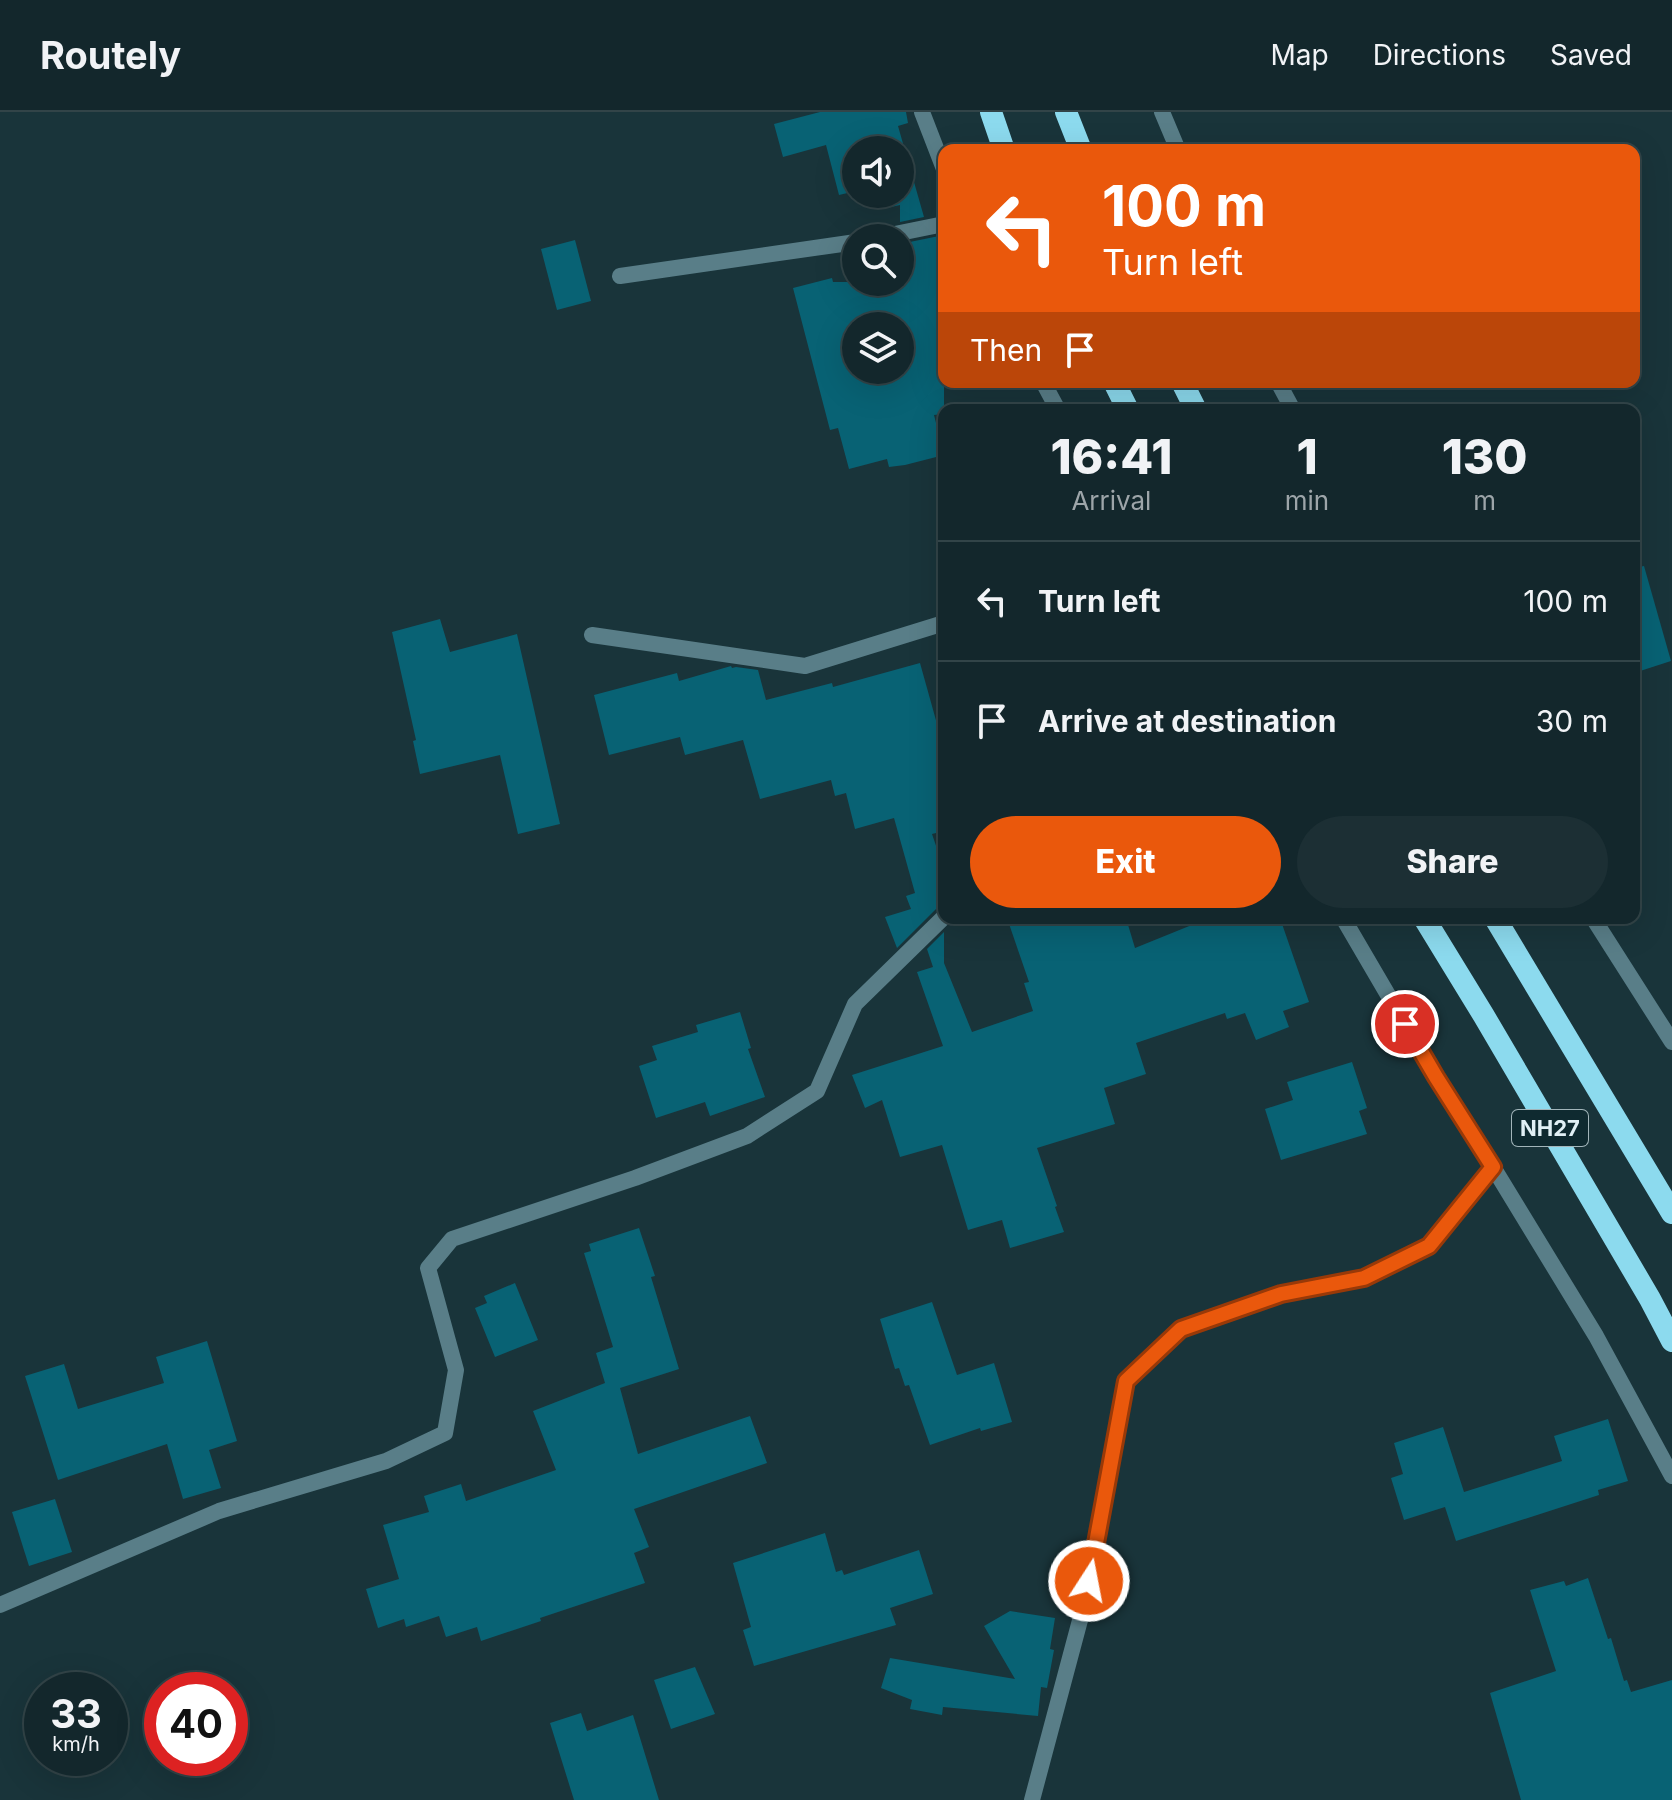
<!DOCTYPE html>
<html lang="en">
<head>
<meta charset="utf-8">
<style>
	body { margin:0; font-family:Inter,sans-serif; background:#1c2f34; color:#f1f3f6; height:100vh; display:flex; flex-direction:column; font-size:30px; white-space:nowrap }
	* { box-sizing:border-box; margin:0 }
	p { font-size:26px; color:#9da5a9 }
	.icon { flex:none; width:44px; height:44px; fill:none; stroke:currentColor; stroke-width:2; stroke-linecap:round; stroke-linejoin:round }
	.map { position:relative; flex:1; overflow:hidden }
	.details { position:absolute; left:938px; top:292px; width:702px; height:520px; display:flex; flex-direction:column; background:#13272c; border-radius:16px; box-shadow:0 8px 32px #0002,0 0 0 2px #324448 }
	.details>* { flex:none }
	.top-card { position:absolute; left:938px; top:32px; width:702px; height:244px; border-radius:16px; box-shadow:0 8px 32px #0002,0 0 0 2px #324448; background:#ea580c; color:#fff; overflow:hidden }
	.controls { position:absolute; left:842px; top:24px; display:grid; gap:16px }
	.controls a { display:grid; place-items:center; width:72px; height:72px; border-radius:50%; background:#13272c; box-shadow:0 8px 32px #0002,0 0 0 2px #324448; font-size:40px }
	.speed { position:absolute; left:24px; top:1560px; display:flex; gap:16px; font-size:40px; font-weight:700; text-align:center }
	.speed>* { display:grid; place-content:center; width:104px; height:104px; border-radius:50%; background:#13272c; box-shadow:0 8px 32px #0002,0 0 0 2px #324448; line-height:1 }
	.speed small { font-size:20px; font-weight:400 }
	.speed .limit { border:12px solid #d22; background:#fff; color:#111 }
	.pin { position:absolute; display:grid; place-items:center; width:68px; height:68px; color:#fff; margin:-34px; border:4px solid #fff; border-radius:50%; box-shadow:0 2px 8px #0007 }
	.me { position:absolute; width:88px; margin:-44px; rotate:11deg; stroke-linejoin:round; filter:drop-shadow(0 0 6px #0008) }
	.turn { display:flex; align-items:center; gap:28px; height:168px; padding:0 32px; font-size:36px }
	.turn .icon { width:104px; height:104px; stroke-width:2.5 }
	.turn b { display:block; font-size:56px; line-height:68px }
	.then { display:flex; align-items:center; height:76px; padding:0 32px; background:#0003; gap:16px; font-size:30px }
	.eta { display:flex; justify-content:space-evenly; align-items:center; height:136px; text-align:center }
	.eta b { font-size:48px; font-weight:800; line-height:56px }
	.primary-button { display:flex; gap:16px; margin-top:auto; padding:16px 32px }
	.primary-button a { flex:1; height:92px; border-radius:48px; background:#ea580c; color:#fff; font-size:32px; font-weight:800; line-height:92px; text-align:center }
	.primary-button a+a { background:#1c2f34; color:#f1f3f6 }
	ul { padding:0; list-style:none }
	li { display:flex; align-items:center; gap:24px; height:120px; padding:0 32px; border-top:2px solid #324448 }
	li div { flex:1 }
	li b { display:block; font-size:30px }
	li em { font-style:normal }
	header { display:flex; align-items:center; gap:48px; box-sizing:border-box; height:112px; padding:0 40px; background:#13272c; border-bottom:2px solid #324448 }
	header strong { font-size:38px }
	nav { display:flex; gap:44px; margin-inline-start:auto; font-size:28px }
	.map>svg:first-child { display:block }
	.building { fill:#086274; fill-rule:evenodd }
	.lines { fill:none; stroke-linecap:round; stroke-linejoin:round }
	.minor { stroke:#597e88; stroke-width:16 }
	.tertiary { stroke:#597e88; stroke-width:16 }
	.trunk { stroke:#8cdaee; stroke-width:22 }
	.route-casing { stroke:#983908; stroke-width:20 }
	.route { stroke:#ea580c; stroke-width:14 }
	.labels { text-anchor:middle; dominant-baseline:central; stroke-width:7; stroke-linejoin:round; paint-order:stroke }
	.shield { fill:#0f2a30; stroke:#a2b5ba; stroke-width:2 }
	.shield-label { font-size:22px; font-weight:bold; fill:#e1f0f5 }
</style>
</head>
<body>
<header>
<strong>Routely</strong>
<nav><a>Map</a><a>Directions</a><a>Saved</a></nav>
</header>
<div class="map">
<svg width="1672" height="1688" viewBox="0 0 1672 1688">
	<rect width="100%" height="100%" fill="#19343a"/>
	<g class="building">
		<path d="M820,0h86l2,11 -10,3 26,91 -24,5v-17l-13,3 -3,-14h16v-44h-44v41l-17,4 -13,-50 -43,12 -9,-33z"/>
		<path d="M939,124l5,19v159l-10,1 10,40 -39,10 -16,2 -2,-8 -38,10 -11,-41 -8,2 -37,-142 39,-10 1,4h67v-38zM856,214h44v44h-44z"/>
		<path d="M575,128l16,61 -34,9 -16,-61z"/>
		<path d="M1644,454l27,95 -37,12v-105z"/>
		<path d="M440,507l10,33 67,-18 43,190 -42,10 -18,-79 -80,19 -7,-33 3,-1 -24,-108z"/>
		<path d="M920,551l24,86v82l-12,3 12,35v37l-8,3 -39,39 -12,-31 26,-8 -5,-13 9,-3 -21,-75 -39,11 -9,-36 -11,3 -4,-16 -71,19 -17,-59 -58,15 -5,-18 -71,18 -15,-60 83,-22 2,8 52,-15 1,2 4,-1 22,3 8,30 66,-17 1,4z"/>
		<path d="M1007,806h119l9,30 74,-30h71l29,84 -26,9 6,16 -33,13 -11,-27 -18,6 -2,-6 -89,30 10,31 -42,14 11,36 -78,24 20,58 -2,1 9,25 -54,16 -8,-28 -34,10 -26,-85 -42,12 -18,-57 -17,8 -13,-33 91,-29 -26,-74 16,-5 -6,-18 17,-17v31l28,69 61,-21 -9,-28 5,-1z"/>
		<path d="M740,900l11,36 -3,1 17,48 -55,19 -5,-14 -49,16 -17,-52 18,-6 -5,-14 46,-14 -2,-7z"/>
		<path d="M1352,950l15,46 -8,3 8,23 -86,26 -16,-51 28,-9 -6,-18z"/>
		<path d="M639,1116l16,48 -4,1 28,92 -59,19 18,66 112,-38 17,47 -133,46 15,38 -15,6 11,30 -105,35 1,3 -60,20 -4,-14 -31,10 -7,-21 -33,11 -2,-8 -26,9 -12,-39 33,-10 -16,-54 46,-13 -5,-16 37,-12 5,17 90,-31 -23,-59 72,-28 -9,-30 17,-6 -29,-94 7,-2 -2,-7z"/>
		<path d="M515,1171l23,57 -43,17 -20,-49 12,-5 -3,-7z"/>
		<path d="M932,1190l25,73 37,-12 18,59 -31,9 -1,-3 -50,17 -21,-60 -4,1 -6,-18 -4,1 -15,-50z"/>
		<path d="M207,1229l30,100 -28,9 12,38 -38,11 -16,-55 -109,36 -33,-104 39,-12 14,45 86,-26 -8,-26z"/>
		<path d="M1608,1307l20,62 -30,9 1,5 -143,46 -11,-34 -41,13 -13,-42 12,-4 -9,-31 49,-16 21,65 98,-31 -8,-25z"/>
		<path d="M55,1387l17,53 -43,14 -17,-54z"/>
		<path d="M825,1421l11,39 6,-2 2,5 75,-25 14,44 -43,14 6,17 -142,41 -11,-36 8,-3 -18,-64z"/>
		<path d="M1588,1466l20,61 3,-1 13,43 3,-1 4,12 41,-12v120h-151l-31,-107 66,-22 -26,-81 34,-9 2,5z"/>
		<path d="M1010,1499l45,7 -5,31 4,1 -7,38 -6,-1 -3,29 -95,-9 -1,8 -32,-6 2,-9 -31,-12 9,-30 125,21 -31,-53z"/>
		<path d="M695,1555l20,47 -44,15 -17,-49z"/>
		<path d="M581,1601l6,18 46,-16 26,85h-85l-24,-77z"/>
	</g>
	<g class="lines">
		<g class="minor">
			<path d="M922,0l22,57"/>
			<path d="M1162,0l16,38"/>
			<path d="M875,126l69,-14"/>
			<path d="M620,164l236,-34"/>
			<path d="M1043,270l15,28"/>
			<path d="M1278,270l15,28"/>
			<path d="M592,523l213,31 139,-43"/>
			<path d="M1343,806l93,159 57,90 103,169 76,140"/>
			<path d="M1593,806l79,124"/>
			<path d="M0,1493l219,-94 167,-50 59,-28 11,-63 -28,-102 24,-29 183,-61 112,-42 70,-45 38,-87 89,-87"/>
		</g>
		<path class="tertiary" d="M1032,1688l51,-191 43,-228 55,-52 100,-35 83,-16 65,-32 64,-79"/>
		<g class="trunk">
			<path d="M991,0l13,38"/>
			<path d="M1066,0l15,38"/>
			<path d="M1114,270l14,28"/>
			<path d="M1182,270l14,28"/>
			<path d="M1424,806l60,98 166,283 22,42"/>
			<path d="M1495,806l177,295"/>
		</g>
	</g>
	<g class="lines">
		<defs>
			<path id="route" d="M1089,1469l37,-200 55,-52 100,-35 83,-16 65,-32 64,-79 -57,-90 -31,-53"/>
		</defs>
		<use href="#route" class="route-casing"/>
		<use href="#route" class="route"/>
	</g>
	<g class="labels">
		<rect class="shield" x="1512" y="998" width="76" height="36" rx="6"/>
		<g class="shield-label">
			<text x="1550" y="1016">NH27</text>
		</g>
	</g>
</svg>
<div class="controls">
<a><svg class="icon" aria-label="sound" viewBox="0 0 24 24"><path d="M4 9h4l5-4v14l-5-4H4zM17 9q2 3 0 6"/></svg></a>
<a><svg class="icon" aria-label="search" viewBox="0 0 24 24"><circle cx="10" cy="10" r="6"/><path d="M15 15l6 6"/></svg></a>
<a><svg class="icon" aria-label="layers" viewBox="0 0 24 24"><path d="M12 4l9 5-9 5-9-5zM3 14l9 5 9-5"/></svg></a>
</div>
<div class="speed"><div>33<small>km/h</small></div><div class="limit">40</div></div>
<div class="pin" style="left:1405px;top:912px;background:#d93025"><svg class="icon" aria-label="arrive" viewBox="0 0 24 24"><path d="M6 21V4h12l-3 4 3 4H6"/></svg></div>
<svg class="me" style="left:1089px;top:1469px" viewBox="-20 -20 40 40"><circle r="17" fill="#ea580c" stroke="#fff" stroke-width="3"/><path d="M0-11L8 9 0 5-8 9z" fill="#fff"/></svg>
<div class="top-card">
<div class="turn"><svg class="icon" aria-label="left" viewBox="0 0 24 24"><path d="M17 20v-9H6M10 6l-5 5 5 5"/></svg><div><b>100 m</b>Turn left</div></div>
<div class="then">Then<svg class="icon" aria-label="arrive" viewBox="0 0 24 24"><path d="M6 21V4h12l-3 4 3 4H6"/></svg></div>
</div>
<section class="details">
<div class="eta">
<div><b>16:41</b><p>Arrival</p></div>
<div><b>1</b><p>min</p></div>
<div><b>130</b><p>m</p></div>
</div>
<ul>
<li><svg class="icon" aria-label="left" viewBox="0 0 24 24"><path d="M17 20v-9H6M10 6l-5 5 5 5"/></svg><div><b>Turn left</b></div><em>100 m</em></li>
<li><svg class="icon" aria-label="arrive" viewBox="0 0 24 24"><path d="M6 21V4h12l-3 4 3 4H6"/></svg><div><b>Arrive at destination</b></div><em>30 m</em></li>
</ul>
<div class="primary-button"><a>Exit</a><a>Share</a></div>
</section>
</div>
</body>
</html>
